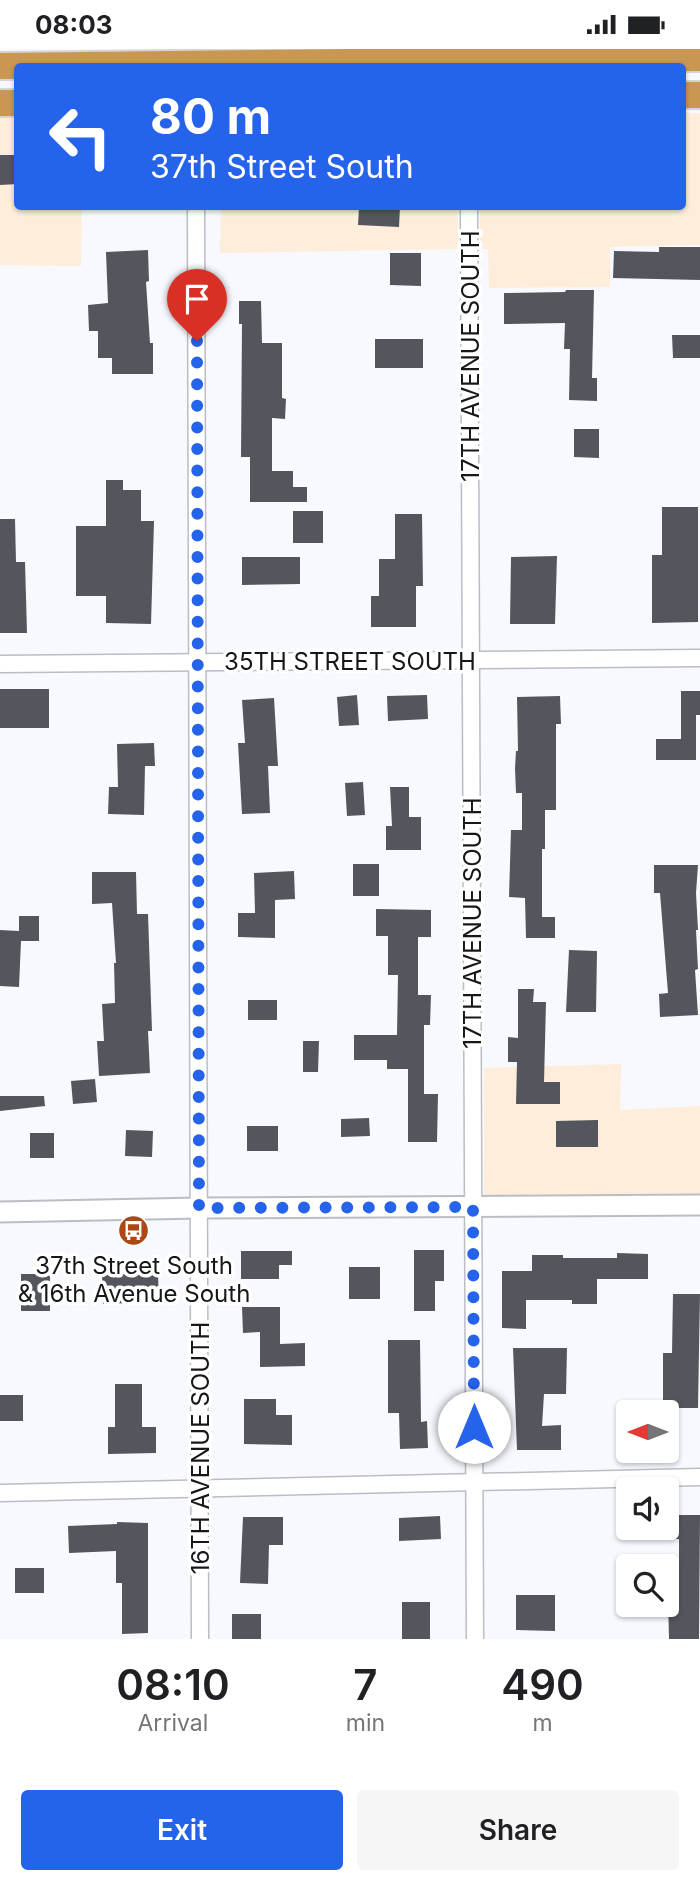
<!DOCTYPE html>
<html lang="en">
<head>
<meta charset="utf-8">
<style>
	body { margin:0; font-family:Inter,sans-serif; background:#f6f6f6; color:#202124; height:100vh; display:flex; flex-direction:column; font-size:26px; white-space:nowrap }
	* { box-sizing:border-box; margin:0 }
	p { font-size:23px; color:#757577 }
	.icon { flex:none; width:38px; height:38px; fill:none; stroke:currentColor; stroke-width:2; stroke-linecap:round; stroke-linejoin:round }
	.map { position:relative; height:1590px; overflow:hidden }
	.drawer { display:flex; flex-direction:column; background:#fff; flex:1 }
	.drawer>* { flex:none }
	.top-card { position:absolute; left:14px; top:14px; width:672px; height:147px; border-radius:7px; box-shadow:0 2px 5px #0004; background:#2563eb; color:#fff; overflow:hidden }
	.needle { width:46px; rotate:270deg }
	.fabs { position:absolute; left:616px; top:1351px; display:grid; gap:14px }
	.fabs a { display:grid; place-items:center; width:63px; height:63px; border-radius:7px; background:#fff; box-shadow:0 2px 5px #0004; font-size:35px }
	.pin { position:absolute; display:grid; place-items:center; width:60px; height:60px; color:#fff; margin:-72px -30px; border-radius:50% 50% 50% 0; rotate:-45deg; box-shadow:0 0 7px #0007 }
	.pin .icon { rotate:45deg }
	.me { position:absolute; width:77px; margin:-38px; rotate:0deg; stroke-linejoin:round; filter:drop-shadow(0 0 5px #0008) }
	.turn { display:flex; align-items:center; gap:24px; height:147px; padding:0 21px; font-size:32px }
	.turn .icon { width:91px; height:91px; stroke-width:2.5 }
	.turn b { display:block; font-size:49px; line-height:60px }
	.eta { display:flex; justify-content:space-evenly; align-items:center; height:119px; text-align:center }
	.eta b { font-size:42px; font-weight:600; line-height:49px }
	.action { display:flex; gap:14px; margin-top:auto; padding:14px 21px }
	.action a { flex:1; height:80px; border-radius:7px; background:#2563eb; color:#fff; font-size:28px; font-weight:600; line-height:80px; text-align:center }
	.action a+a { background:#f6f6f6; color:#202124 }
	.status { display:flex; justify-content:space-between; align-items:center; height:49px; padding:0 35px; background:#fff; direction:ltr }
	.status svg { height:19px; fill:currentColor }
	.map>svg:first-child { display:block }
	.commercial { fill:#fdedda }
	.building { fill:#53565c }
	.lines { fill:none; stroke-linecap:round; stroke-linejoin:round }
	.minor-casing { stroke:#babdc4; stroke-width:19 }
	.tertiary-casing { stroke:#babdc4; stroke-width:23 }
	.trunk-casing { stroke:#d5d5d6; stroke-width:30 }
	.minor { stroke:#fff; stroke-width:16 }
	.tertiary { stroke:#fff; stroke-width:19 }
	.trunk { stroke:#ca9753; stroke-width:26 }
	.route { stroke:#2563eb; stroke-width:12; stroke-dasharray:0 21.6 }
	.labels { text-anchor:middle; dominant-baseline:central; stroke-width:7; stroke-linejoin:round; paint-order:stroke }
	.street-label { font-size:24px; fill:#16171a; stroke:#fff }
	.poi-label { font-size:24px; fill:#16171a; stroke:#fff }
</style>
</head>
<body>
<div class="status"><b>08:03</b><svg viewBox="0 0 49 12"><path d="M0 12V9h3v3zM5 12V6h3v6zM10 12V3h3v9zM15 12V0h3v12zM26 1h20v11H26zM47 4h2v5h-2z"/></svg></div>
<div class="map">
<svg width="700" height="1590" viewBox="0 0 700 1590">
	<rect width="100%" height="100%" fill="#f7f9fe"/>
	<g class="commercial">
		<path d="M683,64h17v132l-90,2v40l-121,1 -1,-39h-8v-42h202z"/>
		<path d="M17,68l1,90h64l-1,59 -81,-1v-147z"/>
		<path d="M221,158h237v42l-238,4z"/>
		<path d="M621,1015l-1,46 80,-4v89l-216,3v-130z"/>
	</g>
	<g class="building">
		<path d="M0,106h18v29l-18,1z"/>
		<path d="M359,158h41l-1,20 -41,-2z"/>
		<path d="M659,198h41v33l-87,-2 1,-27 45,1z"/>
		<path d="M148,201l1,31 -3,1 4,61h3v31h-41v-16h-14v-27h-9l-1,-26 20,-2 -2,-51z"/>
		<path d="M390,204h31v33l-31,-1z"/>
		<path d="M566,241h28l-2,88h5v23l-28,-1 1,-51h-6l1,-26 -61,1v-31l61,-1z"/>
		<path d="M239,252h22l1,42h20v55l4,1 -1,20 -13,-1v53h21v16h14v15h-57v-45h-9l1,-133h-3z"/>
		<path d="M672,286h28v23h-27z"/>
		<rect x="375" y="290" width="48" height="29"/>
		<path d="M574,380h25v29l-25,-1z"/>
		<path d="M106,431h17v10h18v31h13l-3,103 -45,-1v-27h-30v-70h30z"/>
		<path d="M662,458h36v115l-46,1v-68h10z"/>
		<rect x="293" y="462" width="30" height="32"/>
		<path d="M395,465h27l1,72h-7v41h-45v-31h8v-37h16z"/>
		<path d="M0,470h15l1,43h9l2,71h-27z"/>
		<path d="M557,507l-2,68h-45l1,-67z"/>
		<path d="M242,508h58v27l-58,1z"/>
		<rect x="0" y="640" width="49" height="39"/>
		<path d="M681,642h19v24h-4v45h-40v-21h25z"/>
		<path d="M357,646l2,30 -20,1 -2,-29z"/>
		<path d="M427,646l1,24 -40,2 -1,-25z"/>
		<path d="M560,647l1,28h-5v86h-11v39h-3v68h13v21h-29l-1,-40 -16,-1 2,-67h11v-37h-6l-1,-25 1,-17h2l-1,-54z"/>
		<path d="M274,649l4,68h-10l2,47 -28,1 -4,-71h7l-3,-43z"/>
		<path d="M154,694l1,23h-10l-1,49 -36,-1 1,-27h9l-1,-43z"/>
		<path d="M363,733l2,33 -18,1 -2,-33z"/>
		<path d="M390,738h19v30h12v33h-35v-24h6z"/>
		<rect x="353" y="815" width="26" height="32"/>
		<path d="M654,816h44l-2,28 2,37h-2l2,39 -3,1 3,45 -38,2 -1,-23 9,-1 -8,-100h-6z"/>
		<path d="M294,822l1,28 -20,1v38l-37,-1v-24h17l-1,-40z"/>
		<path d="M92,823h44l1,42h11l4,117h-4l2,42 -51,3 -2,-35h7l-2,-37 13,-1 -1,-40h2l-4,-60 -20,1z"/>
		<path d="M376,860l55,1v27h-13v58h13l-1,30h-6v69h14l-1,48h-29v-73h-21v-9h-33v-25h43l1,-60h-10v-39h-12z"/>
		<path d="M19,867h20v25h-18l-2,46 -19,-1v-56l19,1z"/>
		<path d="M569,901l28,1 -1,61h-30z"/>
		<path d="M518,940h16l-1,13h13l-2,80h16v22h-44l1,-42h-9v-25l10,1z"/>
		<rect x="248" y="951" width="29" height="20"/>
		<path d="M303,992h16l-1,31h-15z"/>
		<path d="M95,1030l2,23 -24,2 -2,-23z"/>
		<path d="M0,1047h44l1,10 -45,5z"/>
		<path d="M369,1069l1,18 -29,1v-18z"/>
		<path d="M598,1071v27h-42v-26z"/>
		<rect x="247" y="1077" width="31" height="25"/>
		<path d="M126,1081l27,1 -1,26 -27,-1z"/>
		<rect x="30" y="1084" width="24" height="25"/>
		<path d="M414,1201h30v31h-9v30h-21z"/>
		<path d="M241,1202h51v14h-13v14h-38z"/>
		<path d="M617,1204l31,1v25h-51v25h-25v-4h-46v29l-24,-1v-57h30v-16h31v3h54z"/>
		<rect x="349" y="1218" width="31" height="32"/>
		<path d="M158,1224l1,29 -56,2 -1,-29z"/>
		<rect x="21" y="1225" width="29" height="37"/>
		<path d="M673,1245h27l-2,114h-35v-55h9z"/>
		<path d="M242,1258h38v37l25,-1v23l-45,1v-35l-17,1z"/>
		<path d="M388,1291h32l1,82 6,-1 1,27 -28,1 -1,-36h-11z"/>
		<path d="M513,1299h54l-1,46h-22l-2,32 19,-1v25h-44z"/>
		<path d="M115,1335h27v43h14v26l-48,1v-27h7z"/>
		<rect x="0" y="1346" width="23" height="26"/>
		<path d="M244,1350h32v16h16v30l-48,-1z"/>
		<path d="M667,1466h33l-1,124h-30l-1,-43h11v-57h-12z"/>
		<path d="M440,1467l1,23 -42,2v-23z"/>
		<path d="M243,1468h40v28h-14l-1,39 -28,-1z"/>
		<path d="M117,1473l31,1v110l-26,1v-51h-6v-32l-47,2 -1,-27 49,-2z"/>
		<rect x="15" y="1519" width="29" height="25"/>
		<path d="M516,1546h39v36l-39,-1z"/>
		<rect x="402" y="1553" width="28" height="37"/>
		<rect x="232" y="1565" width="29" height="25"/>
	</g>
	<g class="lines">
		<defs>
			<g id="minor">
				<path d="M196,158l4,1432"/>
				<path d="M469,158l6,1432"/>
				<path d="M0,615l700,-6"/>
				<path d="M0,1444l700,-16"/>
			</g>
			<path id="tertiary" d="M0,1163l199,-4 501,-3"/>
			<g id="trunk">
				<path d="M0,17l700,-8"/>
				<path d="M682,46h18"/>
				<path d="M0,54h18"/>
			</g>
		</defs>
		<use href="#minor" class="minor-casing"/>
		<use href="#tertiary" class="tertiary-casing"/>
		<use href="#trunk" class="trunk-casing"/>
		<use href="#minor" class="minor"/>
		<use href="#tertiary" class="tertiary"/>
		<use href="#trunk" class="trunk"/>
	</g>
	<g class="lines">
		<path class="route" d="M197,292l2,867 274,-1 1,220"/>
	</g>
	<defs>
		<symbol id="bus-disc" viewBox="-11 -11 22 22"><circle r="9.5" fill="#ac4815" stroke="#fff"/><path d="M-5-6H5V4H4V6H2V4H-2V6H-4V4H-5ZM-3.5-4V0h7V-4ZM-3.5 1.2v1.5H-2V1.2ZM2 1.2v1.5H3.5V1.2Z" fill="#fff"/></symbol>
	</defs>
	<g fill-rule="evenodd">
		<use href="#bus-disc" x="116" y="1164" width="35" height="35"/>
	</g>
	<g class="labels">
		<g class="street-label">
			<text transform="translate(470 307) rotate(-90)">17TH AVENUE SOUTH</text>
			<text x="350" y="612">35TH STREET SOUTH</text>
			<text transform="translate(472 874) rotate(-90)">17TH AVENUE SOUTH</text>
			<text transform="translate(200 1399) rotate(-90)">16TH AVENUE SOUTH</text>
		</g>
		<g class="poi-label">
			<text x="134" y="1216">37th Street South<tspan x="134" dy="28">&amp; 16th Avenue South</tspan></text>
		</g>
	</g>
</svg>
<div class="fabs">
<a><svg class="needle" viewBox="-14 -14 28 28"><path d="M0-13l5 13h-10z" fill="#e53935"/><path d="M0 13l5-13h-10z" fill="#757577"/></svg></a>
<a><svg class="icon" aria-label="sound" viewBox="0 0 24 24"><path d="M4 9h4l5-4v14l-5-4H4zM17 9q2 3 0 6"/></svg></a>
<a><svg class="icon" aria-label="search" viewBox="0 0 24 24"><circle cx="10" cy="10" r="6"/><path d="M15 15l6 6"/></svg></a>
</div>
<div class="pin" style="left:197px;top:292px;background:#d93025"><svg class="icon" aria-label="arrive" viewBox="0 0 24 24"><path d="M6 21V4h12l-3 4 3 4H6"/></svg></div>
<svg class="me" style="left:474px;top:1378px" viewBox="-20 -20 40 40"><circle r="19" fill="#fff"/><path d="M0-13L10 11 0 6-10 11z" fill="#2563eb"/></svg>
<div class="top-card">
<div class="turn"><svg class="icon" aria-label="left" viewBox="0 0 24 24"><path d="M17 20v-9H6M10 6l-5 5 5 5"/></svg><div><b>80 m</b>37th Street South</div></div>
</div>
</div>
<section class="drawer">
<div class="eta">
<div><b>08:10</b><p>Arrival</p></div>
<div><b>7</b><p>min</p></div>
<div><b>490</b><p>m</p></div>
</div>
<div class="action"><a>Exit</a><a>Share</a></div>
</section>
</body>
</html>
